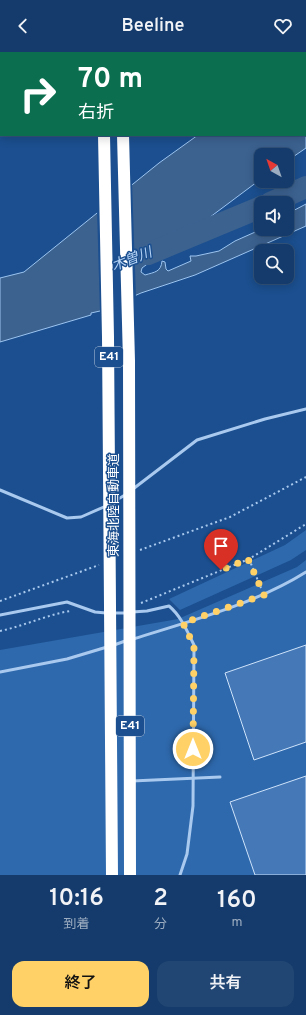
<!DOCTYPE html>
<html lang="ja">
<head>
<meta charset="utf-8">
<style>
	body { margin:0; font-family:Overpass,"Noto Sans JP",sans-serif; background:#214673; color:#f1f3f6; height:100vh; display:flex; flex-direction:column; font-size:15px; white-space:nowrap }
	* { box-sizing:border-box; margin:0 }
	p { font-size:13px; color:#9dadc1 }
	.icon { flex:none; width:22px; height:22px; fill:none; stroke:currentColor; stroke-width:2; stroke-linecap:round; stroke-linejoin:round }
	.map { position:relative; height:823px; overflow:hidden }
	.panel { display:flex; flex-direction:column; background:#143b6b; flex:1 }
	.panel>* { flex:none }
	.top-card { position:absolute; left:0px; top:0px; width:306px; height:84px; box-shadow:0 2px 10px #0003,0 0 0 1px #33557e; background:#0b6e4f; color:#fff; overflow:hidden }
	.needle { width:26px; rotate:320deg }
	.buttons { position:absolute; left:254px; top:96px; display:grid; gap:8px }
	.buttons a { display:grid; place-items:center; width:40px; height:40px; border-radius:8px; background:#143b6b; box-shadow:0 2px 10px #0003,0 0 0 1px #33557e; font-size:20px }
	.pin { position:absolute; display:grid; place-items:center; width:34px; height:34px; color:#fff; margin:-41px -17px; border-radius:50% 50% 50% 0; rotate:-45deg; box-shadow:0 0 4px #0007 }
	.pin .icon { rotate:45deg }
	.me { position:absolute; width:44px; margin:-22px; rotate:0deg; stroke-linejoin:round; filter:drop-shadow(0 0 3px #0008) }
	.turn { display:flex; align-items:center; gap:14px; height:84px; padding:0 12px; font-size:18px }
	.turn .icon { width:52px; height:52px; stroke-width:2.5 }
	.turn b { display:block; font-size:28px; line-height:34px }
	.eta { display:flex; justify-content:space-evenly; align-items:center; height:68px; text-align:center }
	.eta b { font-size:24px; font-weight:600; line-height:28px }
	.button { display:flex; gap:8px; margin-top:auto; padding:8px 12px }
	.button a { flex:1; height:46px; border-radius:12px; background:#ffd166; color:#111; font-size:16px; font-weight:600; line-height:46px; text-align:center }
	.button a+a { background:#214673; color:#f1f3f6 }
	header { display:flex; justify-content:space-between; align-items:center; height:52px; padding:0 12px; background:#143b6b; font-size:18px; font-weight:600 }
	.map>svg:first-child { display:block }
	.green { fill:#2e69ad }
	.water { fill:#3c6290; stroke:#9cc4f0 }
	.pier { fill:#1b4f8f }
	.lines { fill:none; stroke-linecap:round; stroke-linejoin:round }
	.river { stroke:#3c6290; stroke-width:22 }
	.building { fill:#4478b7; stroke:#cfe3fa }
	.path { stroke:#a9c9ee; stroke-width:2; stroke-dasharray:2 3; stroke-linecap:butt }
	.service { stroke:#a9c9ee; stroke-width:3 }
	.motorway { stroke:#fff; stroke-width:12 }
	.motorway-bridge { stroke:#fff; stroke-width:12 }
	.route { stroke:#ffd166; stroke-width:7; stroke-dasharray:0 12.6 }
	.labels { text-anchor:middle; dominant-baseline:central; stroke-width:3; stroke-linejoin:round; paint-order:stroke }
	.shield { fill:#1b4f8f; stroke:#bbcadd; stroke-width:1 }
	.shield-label { font-size:12px; font-weight:bold; fill:#fff }
	.street-label { font-size:13px; fill:#fff; stroke:#1b4f8f }
	.water-label { font-size:14px; font-style:italic; fill:#b5d3f5; stroke:#1b4f8f }
</style>
</head>
<body>
<header><svg class="icon" aria-label="back" viewBox="0 0 24 24"><path d="M15 5l-7 7 7 7"/></svg>Beeline<svg class="icon" aria-label="heart" viewBox="0 0 24 24"><path d="M12 20l-8-8c-3-5 5-10 8-4 3-6 11-1 8 4z"/></svg></header>
<div class="map">
<svg width="306" height="823" viewBox="0 0 306 823">
	<rect width="100%" height="100%" fill="#1b4f8f"/>
	<g class="green">
		<path d="M306,478v20l-15,10 -111,50 -11,-11 116,-54z"/>
		<path d="M306,508v315h-306v-225l178,-31 119,-52z"/>
	</g>
	<path class="water" d="M306,8v88l-19,13v-6h-26v24l-119,89 -1,4 4,3c10,-3 16,-3 17,-14l3,1 1,7 2,2 23,-10 -1,-5h6l23,-5 16,-10 27,-12h25v-15l19,-10v22l-111,49 -54,18 -41,18 -9,2v2l-91,27v-64l24,-6 135,-109 39,-28h107z"/>
	<path class="pier" d="M132,130l4,115 -36,16 -3,-103z"/>
	<g class="lines">
		<g class="river">
			<path d="M270,151l36,-16"/>
			<path d="M148,202l113,-47"/>
		</g>
	</g>
	<g class="building">
		<path d="M306,593v97l-52,18 -29,-87z"/>
		<path d="M306,724v99h-51l-25,-73z"/>
	</g>
	<g class="lines">
		<g class="path">
			<path d="M165,1l3,-1"/>
			<path d="M0,51h1"/>
			<path d="M140,498l90,-33 76,-40"/>
			<path d="M249,507l12,29"/>
			<path d="M0,549l99,-36"/>
			<path d="M141,551l108,-44 57,-35"/>
			<path d="M0,579c24,-5 46,-16 70,-20"/>
		</g>
		<g class="service">
			<path d="M133,437l64,-49 68,-21 41,-10"/>
			<path d="M0,438l67,28 14,-1 25,-11"/>
			<path d="M113,450l12,-7"/>
			<path d="M132,560l15,-1 22,-5c12,10 18,25 25,39l-1,161 -6,48 -7,21"/>
			<path d="M112,561h14"/>
			<path d="M0,563l67,-13 28,10 11,1"/>
			<path d="M133,587c57,-18 122,-35 173,-67"/>
			<path d="M114,593l14,-5"/>
			<path d="M0,620l67,-13 40,-12"/>
			<path d="M132,729l88,-4"/>
		</g>
		<g class="motorway">
			<path d="M99,0v1"/>
			<path d="M119,0v1"/>
		</g>
		<g class="motorway-bridge">
			<path d="M104,83l4,202 4,538"/>
			<path d="M123,83l6,226 1,514"/>
		</g>
	</g>
	<g class="lines">
		<path class="route" d="M193,697l1,-103 -11,-23 81,-28 -16,-36 -27,11"/>
	</g>
	<g class="labels">
		<g class="shield">
			<rect x="95" y="295" width="28" height="20" rx="3"/>
			<rect x="116" y="664" width="28" height="20" rx="3"/>
		</g>
		<g class="shield-label">
			<text x="109" y="305">E41</text>
			<text x="130" y="674">E41</text>
		</g>
		<g class="street-label">
			<text transform="translate(115 453) rotate(-90)">東海北陸自動車道</text>
		</g>
		<g class="water-label">
			<text transform="translate(132 208) rotate(-21)">木曽川</text>
		</g>
	</g>
</svg>
<div class="buttons">
<a><svg class="needle" viewBox="-14 -14 28 28"><path d="M0-13l5 13h-10z" fill="#e53935"/><path d="M0 13l5-13h-10z" fill="#9dadc1"/></svg></a>
<a><svg class="icon" aria-label="sound" viewBox="0 0 24 24"><path d="M4 9h4l5-4v14l-5-4H4zM17 9q2 3 0 6"/></svg></a>
<a><svg class="icon" aria-label="search" viewBox="0 0 24 24"><circle cx="10" cy="10" r="6"/><path d="M15 15l6 6"/></svg></a>
</div>
<div class="pin" style="left:221px;top:518px;background:#d93025"><svg class="icon" aria-label="arrive" viewBox="0 0 24 24"><path d="M6 21V4h12l-3 4 3 4H6"/></svg></div>
<svg class="me" style="left:193px;top:697px" viewBox="-20 -20 40 40"><circle r="17" fill="#ffd166" stroke="#fff" stroke-width="3"/><path d="M0-11L8 9 0 5-8 9z" fill="#fff"/></svg>
<div class="top-card">
<div class="turn"><svg class="icon" aria-label="right" viewBox="0 0 24 24"><path d="M7 20v-9h11M14 6l5 5-5 5"/></svg><div><b>70 m</b>右折</div></div>
</div>
</div>
<section class="panel">
<div class="eta">
<div><b>10:16</b><p>到着</p></div>
<div><b>2</b><p>分</p></div>
<div><b>160</b><p>m</p></div>
</div>
<div class="button"><a>終了</a><a>共有</a></div>
</section>
</body>
</html>
